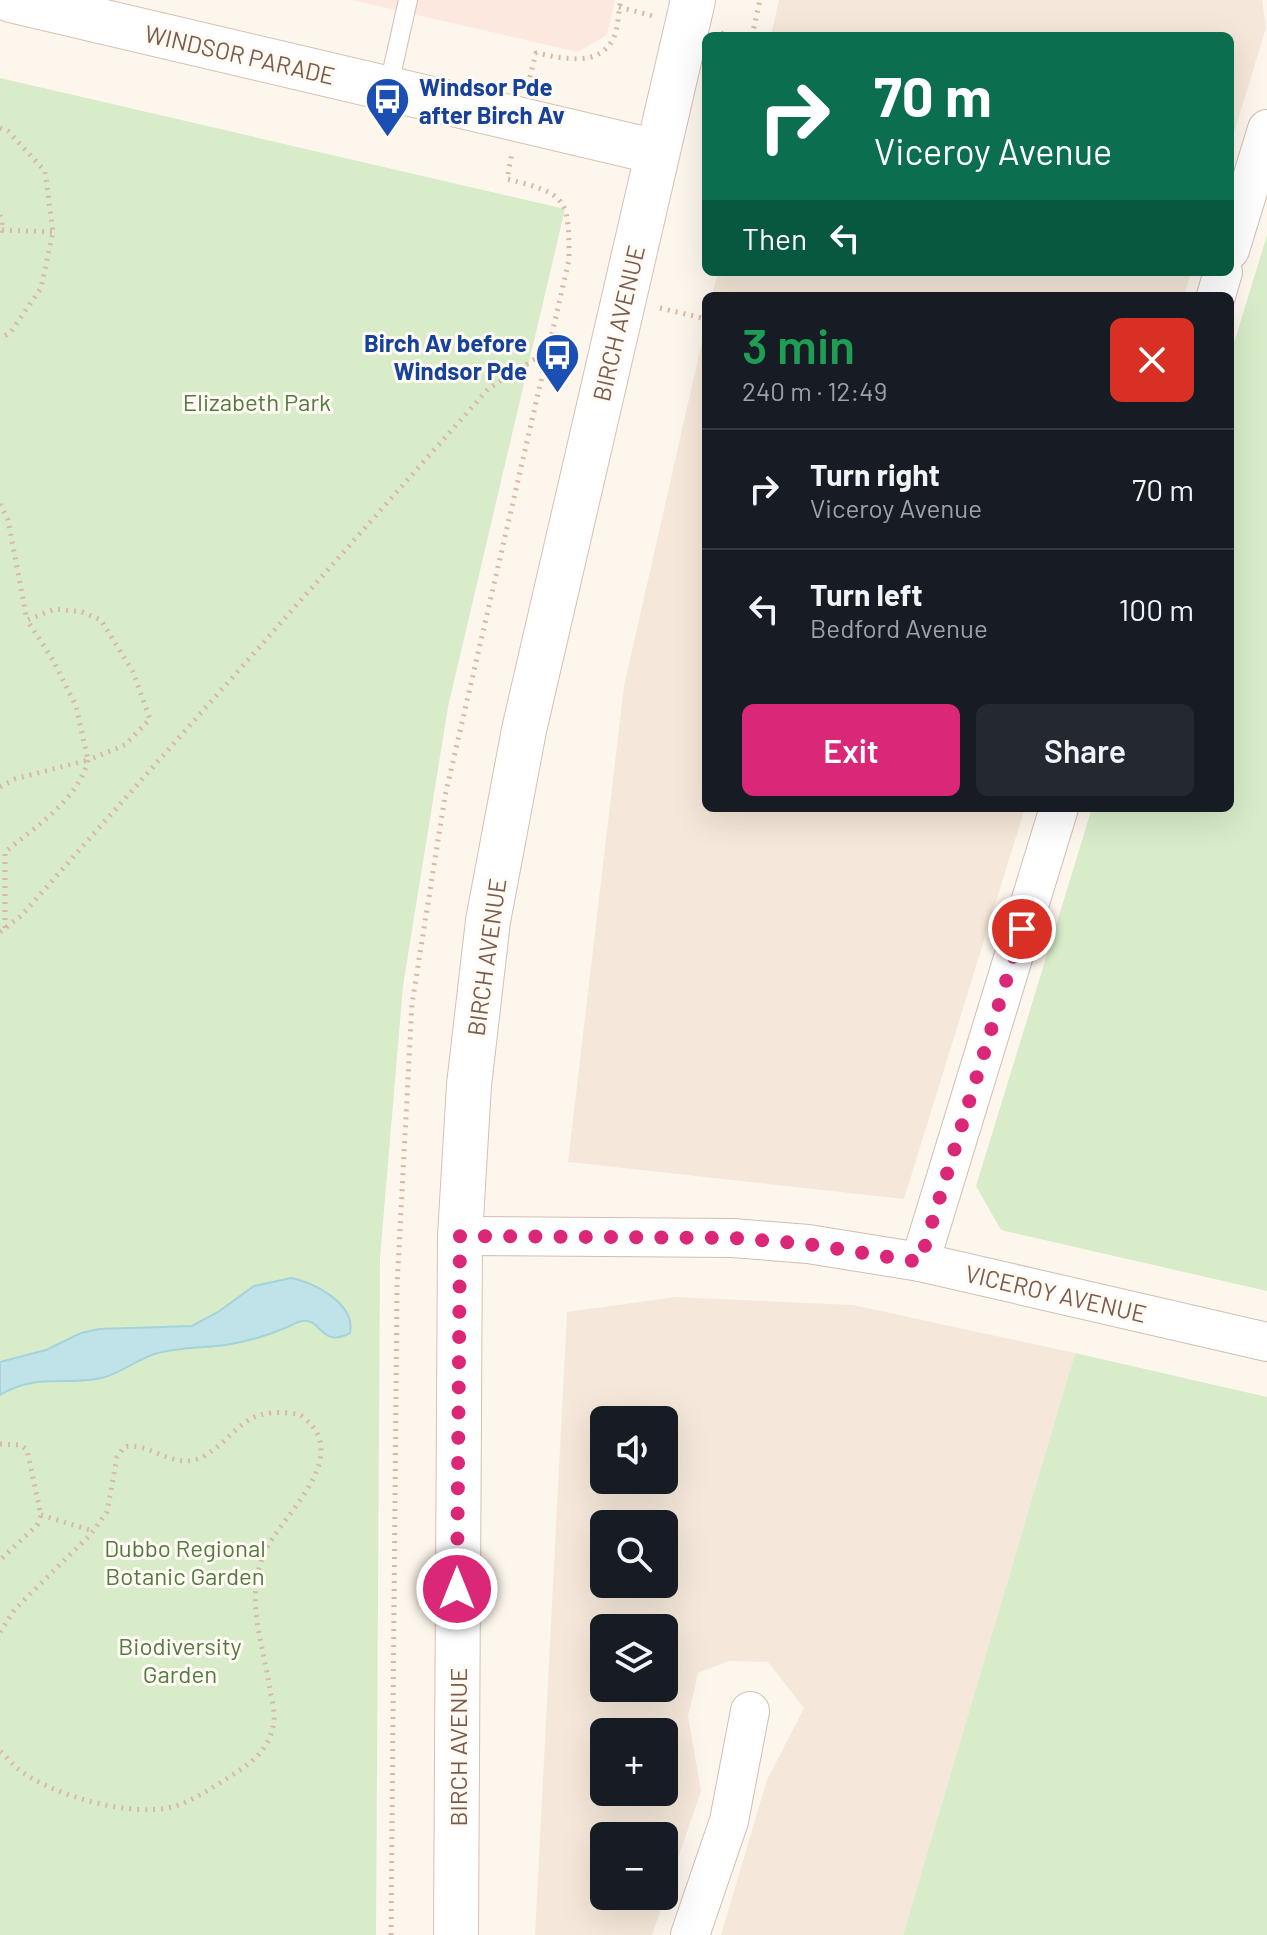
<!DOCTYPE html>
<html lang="en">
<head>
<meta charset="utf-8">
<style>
	body { margin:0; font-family:Barlow,sans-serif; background:#242831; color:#f1f3f6; height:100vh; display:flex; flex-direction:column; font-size:30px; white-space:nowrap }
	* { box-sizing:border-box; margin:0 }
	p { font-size:26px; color:#9ea1a6 }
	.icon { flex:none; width:44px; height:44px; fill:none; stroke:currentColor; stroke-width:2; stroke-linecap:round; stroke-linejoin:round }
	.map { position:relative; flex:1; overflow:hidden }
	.drawer { position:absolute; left:702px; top:292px; width:532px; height:520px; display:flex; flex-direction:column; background:#171b24; border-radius:12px; box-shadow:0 8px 32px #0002 }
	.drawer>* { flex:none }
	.banner { position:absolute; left:702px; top:32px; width:532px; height:244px; border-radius:12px; box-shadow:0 8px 32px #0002; background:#0b6e4f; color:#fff; overflow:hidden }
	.buttons { position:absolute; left:590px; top:1406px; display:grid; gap:16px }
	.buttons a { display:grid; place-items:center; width:88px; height:88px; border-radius:12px; background:#171b24; box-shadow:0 8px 32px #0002; font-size:40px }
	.pin { position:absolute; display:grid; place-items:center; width:68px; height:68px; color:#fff; margin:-34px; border:4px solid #fff; border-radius:50%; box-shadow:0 2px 8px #0007 }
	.me { position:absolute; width:88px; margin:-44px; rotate:0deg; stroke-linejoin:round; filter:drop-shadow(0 0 6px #0008) }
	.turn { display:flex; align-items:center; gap:28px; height:168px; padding:0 40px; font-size:36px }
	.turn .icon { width:104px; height:104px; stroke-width:2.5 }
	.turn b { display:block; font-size:56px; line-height:68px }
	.then { display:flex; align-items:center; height:76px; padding:0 40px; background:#0003; gap:16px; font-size:30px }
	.round { display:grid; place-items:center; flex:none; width:84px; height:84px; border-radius:12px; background:#242831 }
	.head { display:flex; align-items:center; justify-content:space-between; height:136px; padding:0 40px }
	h1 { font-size:48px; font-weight:600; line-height:60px; color:#1e9e55 }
	.primary-button { display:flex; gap:16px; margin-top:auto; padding:16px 40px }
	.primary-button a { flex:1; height:92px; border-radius:12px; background:#db2777; color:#fff; font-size:32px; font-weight:600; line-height:92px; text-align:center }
	.primary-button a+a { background:#242831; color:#f1f3f6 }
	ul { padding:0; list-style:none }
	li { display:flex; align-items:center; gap:24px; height:120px; padding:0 40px; border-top:2px solid #363941 }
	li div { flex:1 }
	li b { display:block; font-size:30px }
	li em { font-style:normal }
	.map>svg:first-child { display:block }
	.residential { fill:#f5e8da; fill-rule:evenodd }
	.commercial { fill:#fde8e0 }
	.green { fill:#d8ecc9 }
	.water { fill:#bfe3e8; stroke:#a5d3da; stroke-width:2 }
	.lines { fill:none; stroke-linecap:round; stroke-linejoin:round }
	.lane-casing { stroke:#d1beb0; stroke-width:20 }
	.street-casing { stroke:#d1beb0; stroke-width:40 }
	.secondary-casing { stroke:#d6c0b0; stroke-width:46 }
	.path { stroke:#d9b8a5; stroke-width:5; stroke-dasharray:2 6; stroke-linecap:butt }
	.lane { stroke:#fff; stroke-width:18 }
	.street { stroke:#fff; stroke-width:38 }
	.secondary { stroke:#fff; stroke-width:44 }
	.route { stroke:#db2777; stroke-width:14; stroke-dasharray:0 25.2 }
	.labels { text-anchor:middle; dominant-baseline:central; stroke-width:6; stroke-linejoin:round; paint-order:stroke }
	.street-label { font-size:24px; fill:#7a5c4d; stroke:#fffaf3 }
	.transit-label { font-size:24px; font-weight:bold; fill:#164399; stroke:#fffaf3; text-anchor:start }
	.park-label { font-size:24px; fill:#537a41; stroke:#fffaf3 }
</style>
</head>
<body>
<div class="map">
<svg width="1267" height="1935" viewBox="0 0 1267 1935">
	<rect width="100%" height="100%" fill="#fdf6ec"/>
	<g class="residential">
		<path d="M779,0h483l4,28 -36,118v-110h-459z"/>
		<path d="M718,272h473l-7,24h-472z"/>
		<path d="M706,324v484h319l-121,391 -336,-37 56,-476z"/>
		<path d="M676,1297l177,8 222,48 -172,582h-182l46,-155 37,-72 -36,-46 -39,-1 -31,12 -10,43 13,75 -49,144h-117l32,-623zM604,1420h60v60h-60zM604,1524h60v60h-60zM604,1628h60v60h-60zM604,1732h60v60h-60zM604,1836h60v60h-60z"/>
	</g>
	<path class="commercial" d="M352,0h263l-8,35 -29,17z"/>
	<g class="green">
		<path d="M0,78l565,131 -117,498 -45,279 -23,272 -4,677h-376z"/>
		<path d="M1267,235v1056l-266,-61 -25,-44 116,-378h138v-452z"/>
		<path d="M1075,1353l192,44v538h-364z"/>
	</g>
	<path class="water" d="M291,1278c23,4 65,26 59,55 -29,16 -29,-16 -48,-12 -6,1 -11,5 -17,7 -19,8 -40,14 -59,17 -23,3 -46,2 -68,8 -20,5 -36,20 -56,25 -37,8 -67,-5 -102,17v-33l46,-12 35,-17 18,-4 93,-3 26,-14 36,-26z"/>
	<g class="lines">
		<defs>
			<path id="lane" d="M388,89l20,-89"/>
			<g id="street">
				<path d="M1230,250l37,-121"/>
				<path d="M1216,296l7,-24"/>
				<path d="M460,1236l273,2 75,6 112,18 347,80"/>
				<path d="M920,1262l139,-454"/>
				<path d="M690,1935l39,-114 21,-110"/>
			</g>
			<g id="secondary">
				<path d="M11,0l646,152"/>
				<path d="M456,1935l4,-699 9,-151 19,-164 36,-191 169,-730"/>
			</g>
		</defs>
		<use href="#lane" class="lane-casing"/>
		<use href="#street" class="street-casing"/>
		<use href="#secondary" class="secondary-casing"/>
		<g class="path">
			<path d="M619,7l34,9"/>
			<path d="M721,33l11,3"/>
			<path d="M752,36l8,-36"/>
			<path d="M528,85l8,-32c25,5 62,15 77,-14 6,-12 5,-27 8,-39"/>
			<path d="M0,128l8,3 37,40 8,61 -12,56 -31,45 -10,5"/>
			<path d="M0,215l2,8 -2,11"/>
			<path d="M2,230l51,2"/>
			<path d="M660,308l46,11"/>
			<path d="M0,504l8,16 19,100"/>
			<path d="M0,787l15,-8 73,-19 -12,-54 -23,-46 -26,-40 28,-11 27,3 19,8 32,52 17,47 -25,26 -37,15c-10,40 -53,67 -83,92v77"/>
			<path d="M0,932l21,-16 467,-527 58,-37 27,6"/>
			<path d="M0,1444l20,1 7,5 14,65 -4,10 -37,35"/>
			<path d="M41,1515l52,16"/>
			<path d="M0,1632l15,-23 76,-75 16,-22 10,-55 7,-10c24,-7 51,26 80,9 34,-20 37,-47 83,-43 7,1 12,0 17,5 50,40 -24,98 -40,136 -20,45 0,91 6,137 2,9 5,20 4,30 -4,30 -24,43 -48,58 -16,10 -35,23 -54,28 -41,11 -122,-12 -155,-39 -6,-5 -11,-12 -17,-17"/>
			<path d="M391,1935l6,-649 15,-282 33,-208 124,-536c0,-61 -1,-66 -62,-81l5,-26"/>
		</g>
		<use href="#lane" class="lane"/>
		<use href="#street" class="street"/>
		<use href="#secondary" class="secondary"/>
	</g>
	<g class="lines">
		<path class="route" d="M457,1589l3,-353 273,2 75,6 112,18 102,-333"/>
	</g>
	<defs>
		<symbol id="bus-pin" viewBox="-11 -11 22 30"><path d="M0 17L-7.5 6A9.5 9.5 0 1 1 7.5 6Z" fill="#1a4fb4" stroke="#fffaf3"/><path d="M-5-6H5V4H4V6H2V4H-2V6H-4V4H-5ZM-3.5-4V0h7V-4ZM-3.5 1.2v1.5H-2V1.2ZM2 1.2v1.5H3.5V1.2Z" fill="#fff"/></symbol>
	</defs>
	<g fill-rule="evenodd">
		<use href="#bus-pin" x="362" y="74" width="51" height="69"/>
		<use href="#bus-pin" x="532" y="330" width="51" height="69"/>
	</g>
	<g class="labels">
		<g class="street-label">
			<text transform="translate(240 54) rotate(13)">WINDSOR PARADE</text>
			<text transform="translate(618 323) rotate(-77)">BIRCH AVENUE</text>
			<text transform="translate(486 957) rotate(-82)">BIRCH AVENUE</text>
			<text transform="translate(1056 1293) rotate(13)">VICEROY AVENUE</text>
			<text transform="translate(457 1747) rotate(-90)">BIRCH AVENUE</text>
		</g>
		<g class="transit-label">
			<text x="419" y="86">Windsor Pde<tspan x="419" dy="28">after Birch Av</tspan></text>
			<text x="527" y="342" text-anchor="end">Birch Av before<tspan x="527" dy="28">Windsor Pde</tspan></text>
		</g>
		<g class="park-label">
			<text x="257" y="401">Elizabeth Park</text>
			<text x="185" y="1547">Dubbo Regional<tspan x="185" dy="28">Botanic Garden</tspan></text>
			<text x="180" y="1645">Biodiversity<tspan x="180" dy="28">Garden</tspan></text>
		</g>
	</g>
</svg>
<div class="buttons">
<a><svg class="icon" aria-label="sound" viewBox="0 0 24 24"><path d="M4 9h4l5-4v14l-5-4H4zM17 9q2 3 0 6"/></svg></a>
<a><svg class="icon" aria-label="search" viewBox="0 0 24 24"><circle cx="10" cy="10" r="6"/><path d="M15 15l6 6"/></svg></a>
<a><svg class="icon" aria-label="layers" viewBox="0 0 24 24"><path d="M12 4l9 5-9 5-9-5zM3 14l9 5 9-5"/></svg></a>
<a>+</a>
<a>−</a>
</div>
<div class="pin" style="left:1022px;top:929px;background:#d93025"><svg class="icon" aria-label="arrive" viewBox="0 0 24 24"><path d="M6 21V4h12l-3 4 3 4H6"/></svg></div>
<svg class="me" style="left:457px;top:1589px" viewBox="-20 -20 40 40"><circle r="17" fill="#db2777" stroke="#fff" stroke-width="3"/><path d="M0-11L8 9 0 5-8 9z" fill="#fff"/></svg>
<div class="banner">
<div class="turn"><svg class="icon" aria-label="right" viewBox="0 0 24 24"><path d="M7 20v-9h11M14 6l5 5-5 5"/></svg><div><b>70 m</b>Viceroy Avenue</div></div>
<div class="then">Then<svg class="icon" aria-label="left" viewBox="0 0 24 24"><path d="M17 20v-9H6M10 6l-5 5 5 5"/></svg></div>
</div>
<section class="drawer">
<div class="head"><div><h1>3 min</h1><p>240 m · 12:49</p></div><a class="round" style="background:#d93025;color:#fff"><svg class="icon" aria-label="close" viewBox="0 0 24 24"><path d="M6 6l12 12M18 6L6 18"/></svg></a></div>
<ul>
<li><svg class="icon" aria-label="right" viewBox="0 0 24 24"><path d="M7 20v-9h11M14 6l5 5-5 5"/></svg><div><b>Turn right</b><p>Viceroy Avenue</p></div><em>70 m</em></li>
<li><svg class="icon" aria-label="left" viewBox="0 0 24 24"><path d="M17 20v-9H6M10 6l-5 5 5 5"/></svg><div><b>Turn left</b><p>Bedford Avenue</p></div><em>100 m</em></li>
</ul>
<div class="primary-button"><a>Exit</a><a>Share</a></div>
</section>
</div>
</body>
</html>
